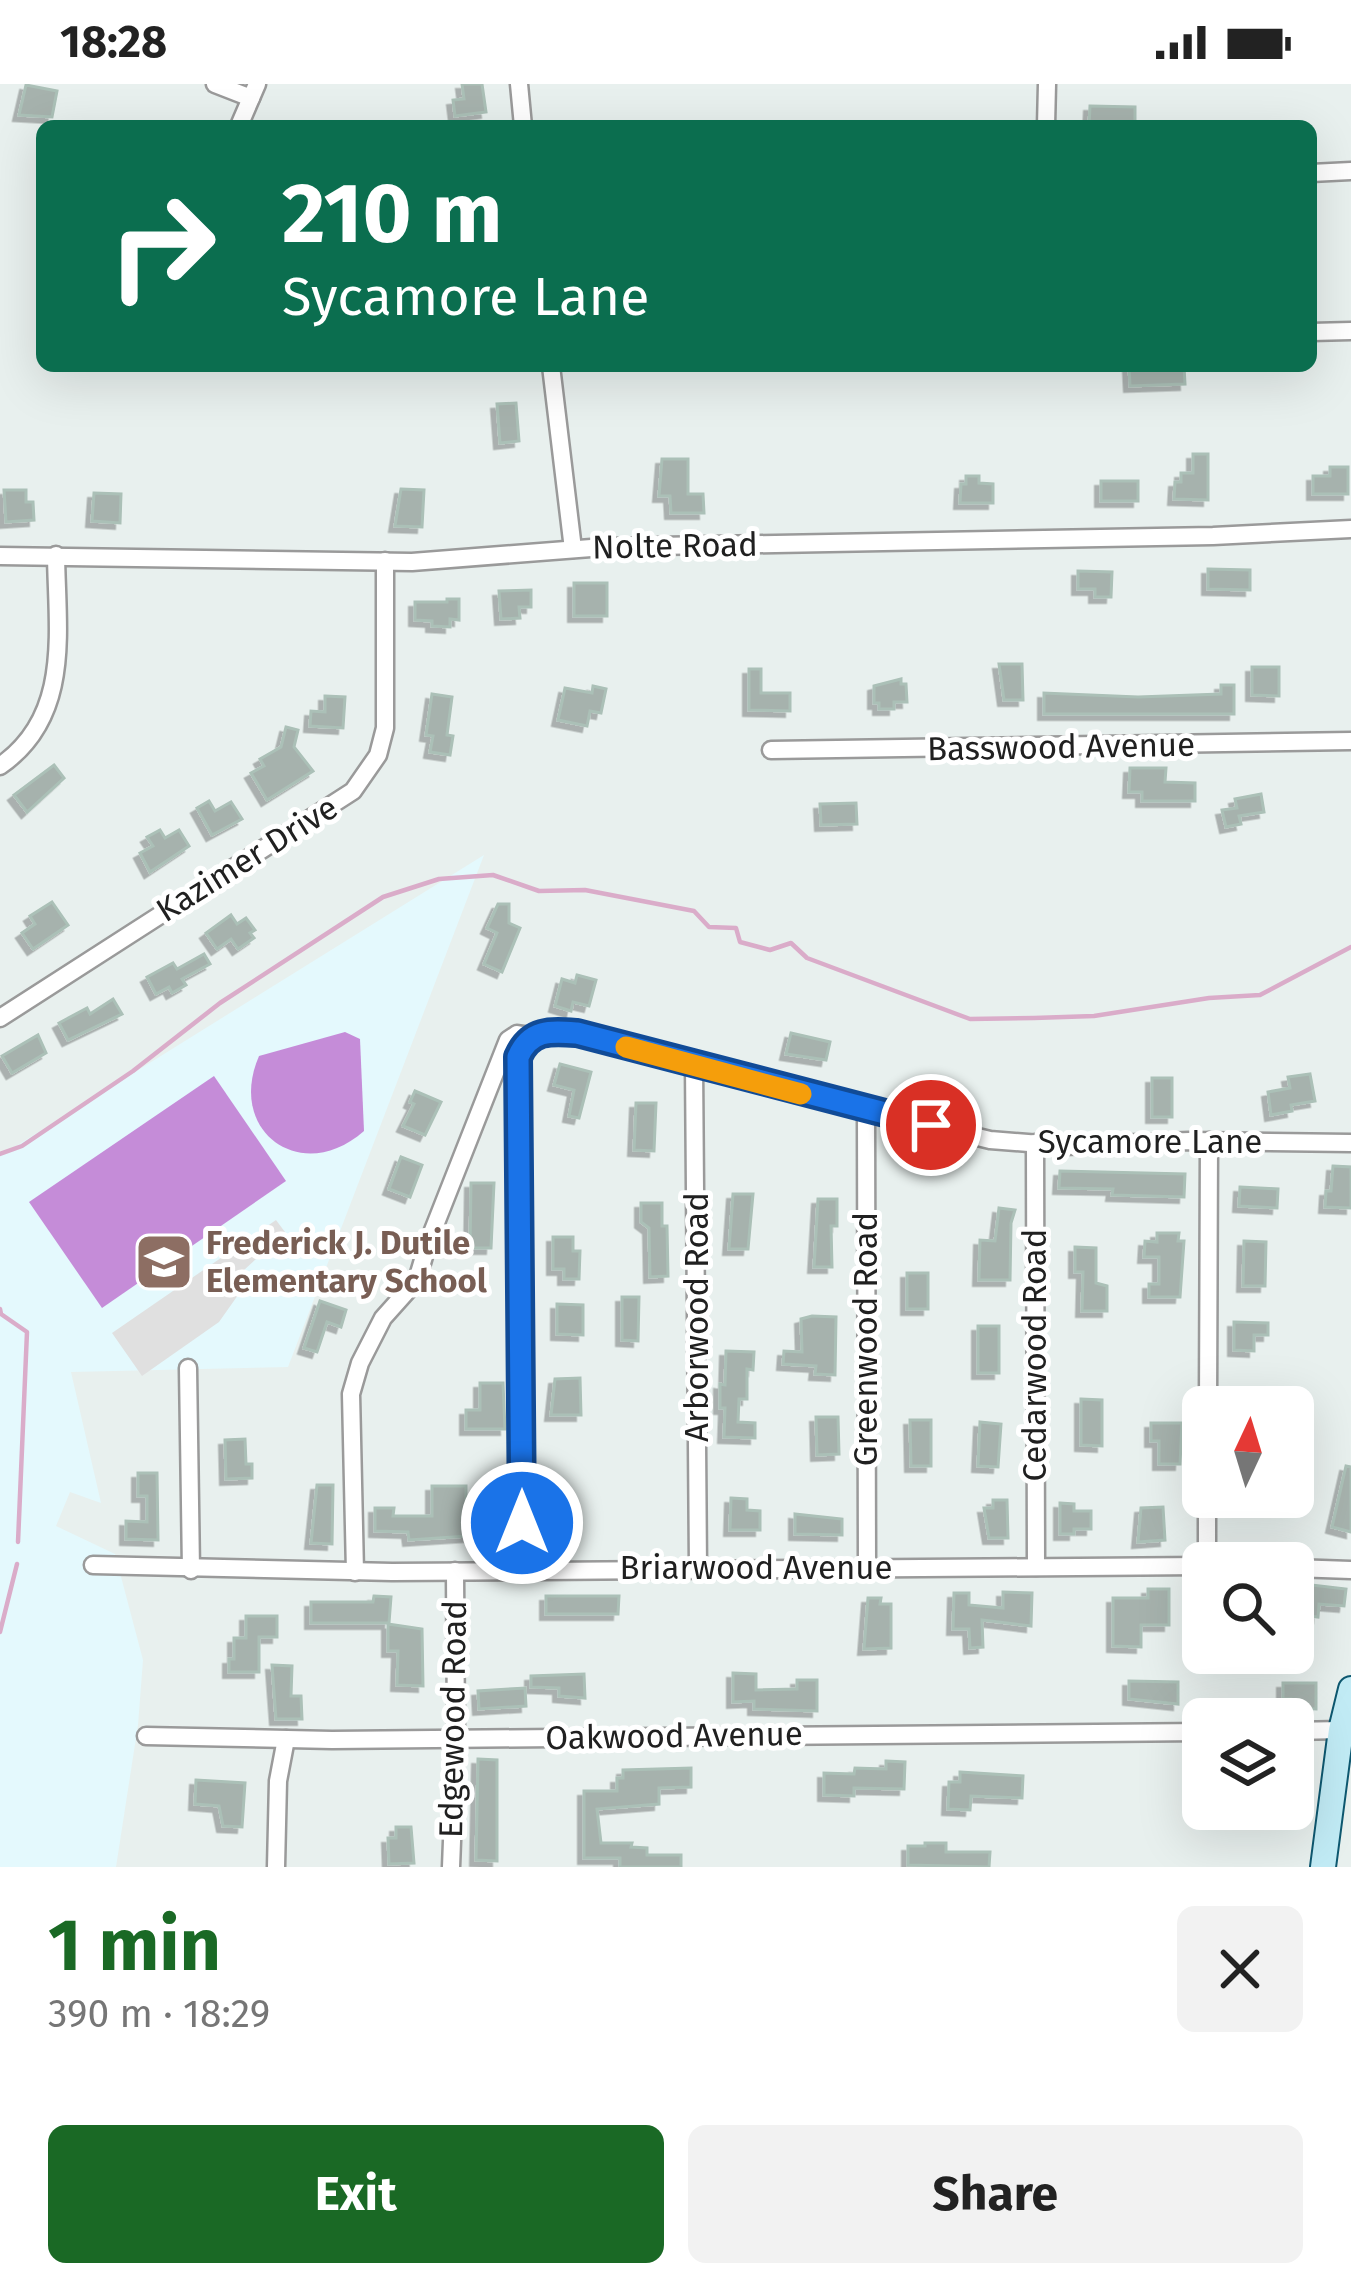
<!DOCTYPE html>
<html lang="en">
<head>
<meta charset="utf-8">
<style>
	body { margin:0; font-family:"Fira Sans",sans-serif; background:#f2f2f2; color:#222; height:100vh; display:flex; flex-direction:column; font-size:45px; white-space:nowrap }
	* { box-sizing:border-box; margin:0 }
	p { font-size:39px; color:#767676 }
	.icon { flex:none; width:66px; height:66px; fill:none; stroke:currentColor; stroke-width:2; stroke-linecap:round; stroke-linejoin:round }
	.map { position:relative; height:1783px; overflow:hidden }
	.sheet { display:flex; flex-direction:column; background:#fff; flex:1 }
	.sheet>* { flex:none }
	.banner { position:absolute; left:36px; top:36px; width:1281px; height:252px; border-radius:18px; box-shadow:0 12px 48px #0002; background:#0b6e4f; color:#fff; overflow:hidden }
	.needle { width:78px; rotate:4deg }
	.controls { position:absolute; left:1182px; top:1302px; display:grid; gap:24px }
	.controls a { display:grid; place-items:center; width:132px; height:132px; border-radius:18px; background:#fff; box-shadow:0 12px 48px #0002; font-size:60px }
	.pin { position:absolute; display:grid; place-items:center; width:102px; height:102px; color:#fff; margin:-51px; border:6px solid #fff; border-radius:50%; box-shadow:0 3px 12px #0007 }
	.me { position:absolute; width:132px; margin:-66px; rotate:0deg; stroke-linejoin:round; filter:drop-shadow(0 0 9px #0008) }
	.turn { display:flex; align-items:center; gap:42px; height:252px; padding:0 48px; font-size:54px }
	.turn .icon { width:156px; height:156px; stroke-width:2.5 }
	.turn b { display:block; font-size:84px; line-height:102px }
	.round { display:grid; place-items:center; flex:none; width:126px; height:126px; border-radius:18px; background:#f2f2f2 }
	.overview { display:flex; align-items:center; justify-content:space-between; height:204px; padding:0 48px }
	h1 { font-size:72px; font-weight:700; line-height:90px; color:#1a6925 }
	.cta { display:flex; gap:24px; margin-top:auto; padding:24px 48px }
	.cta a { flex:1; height:138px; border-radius:18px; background:#1a6925; color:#fff; font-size:48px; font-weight:700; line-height:138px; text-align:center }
	.cta a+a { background:#f2f2f2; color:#222 }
	.status { display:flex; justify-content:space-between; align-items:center; height:84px; padding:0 60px; background:#fff; direction:ltr }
	.status svg { height:33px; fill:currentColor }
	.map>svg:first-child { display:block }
	.education { fill:#e4f9fd }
	.pitch { fill:#c58cd8 }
	.parking { fill:#e0e0e0 }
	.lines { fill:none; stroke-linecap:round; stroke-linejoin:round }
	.stream { stroke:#daacc9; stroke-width:4.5 }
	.building { fill:#a6b2ad; stroke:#abc0b7; stroke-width:3; filter:url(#shadow) }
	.street-casing { stroke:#9a9a9a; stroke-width:21 }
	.secondary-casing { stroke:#0e5870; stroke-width:28 }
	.street { stroke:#fff; stroke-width:16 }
	.secondary { stroke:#c1ebf5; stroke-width:24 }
	.route-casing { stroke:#114b97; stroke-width:30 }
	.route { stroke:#1a73e8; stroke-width:21 }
	.slow { stroke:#f59e0b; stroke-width:21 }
	.labels { text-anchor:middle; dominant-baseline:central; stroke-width:10; stroke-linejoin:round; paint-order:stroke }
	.street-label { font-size:33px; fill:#202020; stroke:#fff }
	.education-label { font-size:33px; font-weight:bold; fill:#785e54; stroke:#fff; text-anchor:start }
</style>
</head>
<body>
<div class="status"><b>18:28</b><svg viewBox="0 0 49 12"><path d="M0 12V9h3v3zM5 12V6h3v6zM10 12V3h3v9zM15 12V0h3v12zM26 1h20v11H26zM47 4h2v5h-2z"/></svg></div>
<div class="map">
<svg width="1351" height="1783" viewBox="0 0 1351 1783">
	<defs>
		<filter id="shadow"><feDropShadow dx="-5.5" dy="5.5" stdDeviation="0" flood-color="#0004"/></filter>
	</defs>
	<rect width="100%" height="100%" fill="#e8f0ee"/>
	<path class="education" d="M484,771l-196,512 -217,5 30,131 -31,-11 -14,34 59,28 28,106 -5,65 -22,142h-116v-711z"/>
	<g class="pitch">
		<path d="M345,948l15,7 4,92c-62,55 -138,1 -105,-75z"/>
		<path d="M214,992l72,105 -184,127 -73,-106z"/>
	</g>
	<path class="parking" d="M276,1136l9,12 -42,39v17l-24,34 -77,54 -30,-43z"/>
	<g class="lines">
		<g class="stream">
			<path d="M0,1070l22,-8 111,-75 87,-68 163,-106 56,-18 54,-4 46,16 46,-1 109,21 15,16 27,1 4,14 30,8 21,-7 16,15 163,61 64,-1 60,-2 115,-18 51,-3 91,-48"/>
			<path d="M0,1225l1,5 26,18 -9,210"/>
			<path d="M0,1548l17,-68"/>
		</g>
	</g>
	<g class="building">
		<path d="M462,0h20l4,28 -31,4 -2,-16 11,-1z"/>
		<path d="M26,1l31,6 -5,26 -33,-2z"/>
		<path d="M1090,22l45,1v19h-46z"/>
		<path d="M1129,282h55l1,18 -55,2z"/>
		<path d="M516,319l3,38 -19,2 -3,-39z"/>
		<path d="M1193,370h15v46l-34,-1 1,-17h6v-9h12z"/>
		<path d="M662,375h26v35h15l1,19h-33l-1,-17h-11z"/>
		<path d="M1330,383h18v27h-35v-18h17z"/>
		<path d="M966,392h13v7l14,1v19h-33l1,-19h5z"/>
		<rect x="1101" y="397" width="37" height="20"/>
		<path d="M401,405l23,1 -2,37 -27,-1z"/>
		<path d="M4,406h22v12h7l1,18 -28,2z"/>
		<path d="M94,409l27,1 -1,29 -28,-2z"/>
		<path d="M1208,485l42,1v20l-42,-1z"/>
		<path d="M1078,487l34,1 -1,25h-16v-8h-17z"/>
		<rect x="574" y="499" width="33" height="33"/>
		<path d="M531,506v17h-12l1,11 -19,1 -2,-28z"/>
		<path d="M447,515h12v21l-9,-1v8l-18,-1v-5l-17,-1v-18h32z"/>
		<path d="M999,580h23l1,36h-19z"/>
		<path d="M1252,583h27v29l-27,-1z"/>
		<path d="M749,585h12v24h29v18l-41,-1z"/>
		<path d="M901,595v5h5l1,18h-13v7h-15v-6h-5v-17z"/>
		<path d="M1221,601h13v29h-190v-21l94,4 83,-3z"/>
		<path d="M593,602l13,3 -5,24 -11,-2 -3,15 -29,-6 7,-32 27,5z"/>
		<path d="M432,610l20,3 -5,38 6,1 -3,19 -20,-3 3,-16 -7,-1z"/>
		<path d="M325,612l20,1 -2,31 -33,-2 1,-15 14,1z"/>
		<path d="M286,643l12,3 -4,17 19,24 -46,29 -16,-27 13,-7 -4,-7 21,-12z"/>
		<path d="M54,681l10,13 -37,34 -13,-17z"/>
		<path d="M1130,684h36l-1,14 30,1v18h-53v-9h-13z"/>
		<path d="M1261,710l3,18 -25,4 2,8 -15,3 -4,-17 15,-2 -2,-9z"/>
		<path d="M209,717l6,10 16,-9 11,17 -30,16 -15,-27z"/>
		<path d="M856,719l1,21 -36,1 -1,-21z"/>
		<path d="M160,746l5,8 14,-8 10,16 -39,26 -10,-19 13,-7 -6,-9z"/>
		<path d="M52,818l16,23 -35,24 -11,-16 13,-9 -5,-8z"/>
		<path d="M498,820h11v19l11,5 -18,44 -18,-8 13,-31 -10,-5z"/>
		<path d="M231,831l6,9 9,-6 9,12 -5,3 4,5 -16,11 -7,-10 -14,10 -11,-16z"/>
		<path d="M204,870l6,10 -28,15 4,6 -14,8 -3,-6 -13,7 -9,-17 26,-14 4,6z"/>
		<path d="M577,891l19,5 -7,26 -16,-4 -2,9 -16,-5 7,-27 13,4z"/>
		<path d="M113,915l9,15 -54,26 -9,-17 28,-15 3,6z"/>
		<path d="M791,949l39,9 -4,18 -40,-6z"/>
		<path d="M38,951l8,18 -34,20 -10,-17z"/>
		<path d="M560,980l31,8 -12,46 -10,-2 5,-26 -20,-5z"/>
		<path d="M1310,990l5,27 -24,4 1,6 -21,4 -3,-23 22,-4 -2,-11z"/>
		<rect x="1152" y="994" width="20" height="39"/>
		<path d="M415,1007l26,11 -16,33 -22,-9 11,-22 -4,-2z"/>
		<path d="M636,1019h20l-2,48 -20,-1z"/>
		<path d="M401,1073l21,8 -12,32 -21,-8z"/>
		<path d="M1333,1082l18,1v41l-26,-1 1,-16h5z"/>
		<path d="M1060,1087l125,3 -1,23 -72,-2 1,-6 -54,-1z"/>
		<path d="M471,1099h23l-3,65h-21z"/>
		<path d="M1240,1103l38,2 -1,19 -38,-2z"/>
		<path d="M733,1110h20l-5,55h-19z"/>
		<path d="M818,1115h19v27h-6l1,41h-18z"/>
		<path d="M641,1119h21v23h5l1,50 -18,1 -1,-49 -8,-6z"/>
		<path d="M999,1124l16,2 -4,13 -1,57h-31l1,-40 15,1z"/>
		<path d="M1157,1149h22l-1,8h6l-4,56h-31v-13h10v-27h-15l1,-16 12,1z"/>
		<path d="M553,1153h20v14h7l-1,28h-15v-10h-11z"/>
		<path d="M1244,1157l22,1 -1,44h-22z"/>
		<path d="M1075,1163l21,1v35l11,3v25h-25l1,-39h-8z"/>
		<rect x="907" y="1189" width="21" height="36"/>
		<path d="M622,1213h17l-1,44 -16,-1z"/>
		<path d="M320,1217l26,9 -5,17 -14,-5 -10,30 -13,-4z"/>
		<path d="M557,1220l26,1v30l-26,-1z"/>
		<path d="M812,1232l24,1 -1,58 -20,-1 1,-8 -33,-2 1,-13 18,1 -1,-33z"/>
		<path d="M1234,1238l34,1v12h-14v16l-20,-1z"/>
		<rect x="978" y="1242" width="21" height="47"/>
		<path d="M726,1267l28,1 -1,18 -6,-1v30h-8l-1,23 17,1v15l-31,-1 1,-29h-5v-24l5,1z"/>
		<path d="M580,1294l1,37h-30l4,-36z"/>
		<path d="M480,1299h23l2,46h-39v-19h14z"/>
		<path d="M1081,1315l21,1v46l-21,-1z"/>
		<path d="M816,1333h22l1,37 -22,1z"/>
		<path d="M910,1336h21v46h-20z"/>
		<path d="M980,1338l21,2 -3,43 -20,-1z"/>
		<path d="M1151,1339h31l-2,41h-21v-23h-8z"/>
		<path d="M245,1355l1,25h6v14l-26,1 -1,-39z"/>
		<path d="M1346,1382l5,1v65l-19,-5z"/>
		<path d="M138,1389h19l1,67 -32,-1v-18l21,1v-26h-9z"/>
		<path d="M317,1401h16l-1,59 -21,-1z"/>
		<path d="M432,1402h34v32l29,-3 3,19 -89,6 -1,-8 -33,-1v-23h19l-1,8h39z"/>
		<path d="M731,1414l16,1v11l13,1v19h-30z"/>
		<path d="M993,1416h14l1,38h-19l-5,-30h9z"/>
		<path d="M1060,1419l14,1v7h17v18h-17v5h-14z"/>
		<path d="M1163,1423l2,33 -27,2 3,-34z"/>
		<path d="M795,1430l47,5v16l-47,-1z"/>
		<path d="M1303,1500l43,5 -2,17 -25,-2 -1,13 -18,-2z"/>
		<path d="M1148,1505h21v36h-28v22l-28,-1v-48h35z"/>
		<path d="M1003,1508l29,1 -1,33 -49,-6 1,27 -13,1 -1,-19h-16l1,-36h15v12l34,3z"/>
		<path d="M374,1512l17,1 -2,26h-78v-21h62z"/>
		<path d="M546,1512h73l-1,18h-72z"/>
		<path d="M868,1514h13l-1,6h11v44l-27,1z"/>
		<path d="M246,1532h31v21h-18v35h-30v-13h5v-21h12z"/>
		<path d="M388,1540l34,5 1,57 -26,-1 1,-34h-10z"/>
		<path d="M272,1581l20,1 -1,30h10l1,23h-26z"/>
		<path d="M733,1589l23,1v16l41,-1v-9h20v31l-63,-2v-8l-21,1z"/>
		<path d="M584,1590l1,24 -26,-2v-8l-28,-1v-11z"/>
		<path d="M1129,1597l49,1v22l-49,-5z"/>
		<path d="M1283,1599h33v26l-22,-1 -3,-9h-8z"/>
		<path d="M525,1604l1,18 -47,3 -1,-18z"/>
		<path d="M478,1675l19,1v101l-21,-1z"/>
		<path d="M886,1677l19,1 -1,27 -50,-1v8l-30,-1v-22l30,1 1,-6 31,1z"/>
		<path d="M691,1684v19l-32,1v16l-62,5 4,34h31l-1,4 16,1v7h34v12h-61v-9h-36v-67h33v-13h6v-8z"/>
		<path d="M960,1688l63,4 -1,22 -51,-2 -1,14 -22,-1 1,-27h11z"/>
		<path d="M196,1696l49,3 -3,44 -19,-1 -4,-20 -24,-2z"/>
		<path d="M396,1743h15l3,36 -25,1 -1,-26h8z"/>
		<path d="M925,1759h21v9h44l-1,15 -81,-2v-19h17z"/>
	</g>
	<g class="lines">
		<defs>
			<g id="street">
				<path d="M215,0l36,14"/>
				<path d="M519,0l4,42"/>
				<path d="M239,42l18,-42"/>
				<path d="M1046,42l1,-42"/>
				<path d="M1311,89l40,-2"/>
				<path d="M1311,248l40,-1"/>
				<path d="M551,282l22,183"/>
				<path d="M0,472l412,6 192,-15 609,-11 138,-7"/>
				<path d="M771,666l580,-9"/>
				<path d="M0,682c72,-50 57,-134 56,-211"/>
				<path d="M0,934l353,-227 25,-36 7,-27v-167"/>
				<path d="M694,981l4,504"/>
				<path d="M866,1025l1,459"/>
				<path d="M1035,1059l1,424"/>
				<path d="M188,1284l3,202"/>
				<path d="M1208,1323l1,-266"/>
				<path d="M1207,1479v-66"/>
				<path d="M93,1481l299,7 811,-6"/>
				<path d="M1293,1484l58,2"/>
				<path d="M522,1485l-4,-512 13,-20"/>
				<path d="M355,1488l-4,-178 9,-31 23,-45 34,-38 11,-37 80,-203 9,-6c18,4 39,-2 60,-1l191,53 222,54 75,6 124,-5 162,2"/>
				<path d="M1293,1647l48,-1"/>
				<path d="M146,1652l186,4 871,-8"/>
				<path d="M276,1783l2,-86 8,-42"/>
				<path d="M451,1783l5,-129 -1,-167"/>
			</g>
			<path id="secondary" d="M1323,1783l18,-137 10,-41"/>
		</defs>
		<use href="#street" class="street-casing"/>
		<use href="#secondary" class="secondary-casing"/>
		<use href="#street" class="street"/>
		<use href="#secondary" class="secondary"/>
	</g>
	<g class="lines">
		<defs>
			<path id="route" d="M522,1439l-4,-466c12,-28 33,-26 59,-24l354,92"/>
		</defs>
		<use href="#route" class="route-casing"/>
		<use href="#route" class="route"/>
		<path class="slow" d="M626,963l175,47"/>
	</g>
	<defs>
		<symbol id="school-square" viewBox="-11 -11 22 22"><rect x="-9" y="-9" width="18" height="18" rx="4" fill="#8d6e63" stroke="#fff"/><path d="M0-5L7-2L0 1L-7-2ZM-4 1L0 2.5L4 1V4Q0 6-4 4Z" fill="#fff"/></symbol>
	</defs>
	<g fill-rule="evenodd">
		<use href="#school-square" x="131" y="1145" width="66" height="66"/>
	</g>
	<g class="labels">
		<g class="street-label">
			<text transform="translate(675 462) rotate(-1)">Nolte Road</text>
			<text transform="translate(1061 663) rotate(-1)">Basswood Avenue</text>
			<text transform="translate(247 775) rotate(-32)">Kazimer Drive</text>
			<text x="1150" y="1058">Sycamore Lane</text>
			<text transform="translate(697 1233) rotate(-90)">Arborwood Road</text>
			<text transform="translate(866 1255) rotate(-90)">Greenwood Road</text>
			<text transform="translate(1035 1271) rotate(-90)">Cedarwood Road</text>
			<text x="756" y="1484">Briarwood Avenue</text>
			<text transform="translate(453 1635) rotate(-89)">Edgewood Road</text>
			<text transform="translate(674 1652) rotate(-1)">Oakwood Avenue</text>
		</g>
		<g class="education-label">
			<text x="206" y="1159">Frederick J. Dutile<tspan x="206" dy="38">Elementary School</tspan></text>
		</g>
	</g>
</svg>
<div class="controls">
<a><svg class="needle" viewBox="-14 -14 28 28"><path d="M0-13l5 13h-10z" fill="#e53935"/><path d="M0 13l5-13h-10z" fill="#767676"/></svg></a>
<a><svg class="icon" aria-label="search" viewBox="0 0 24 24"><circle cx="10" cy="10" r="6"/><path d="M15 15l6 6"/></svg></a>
<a><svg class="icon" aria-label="layers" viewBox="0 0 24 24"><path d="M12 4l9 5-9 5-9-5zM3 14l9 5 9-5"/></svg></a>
</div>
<div class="pin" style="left:931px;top:1041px;background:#d93025"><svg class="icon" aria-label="arrive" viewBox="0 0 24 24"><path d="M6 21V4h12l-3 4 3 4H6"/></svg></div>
<svg class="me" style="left:522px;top:1439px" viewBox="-20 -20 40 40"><circle r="17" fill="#1a73e8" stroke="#fff" stroke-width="3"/><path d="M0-11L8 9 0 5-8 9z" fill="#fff"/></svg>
<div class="banner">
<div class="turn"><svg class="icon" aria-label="right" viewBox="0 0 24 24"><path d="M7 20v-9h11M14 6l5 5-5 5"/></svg><div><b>210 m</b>Sycamore Lane</div></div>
</div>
</div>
<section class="sheet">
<div class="overview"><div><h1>1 min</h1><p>390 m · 18:29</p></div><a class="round"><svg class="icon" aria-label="close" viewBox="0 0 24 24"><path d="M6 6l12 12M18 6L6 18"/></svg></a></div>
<div class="cta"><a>Exit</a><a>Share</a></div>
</section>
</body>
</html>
